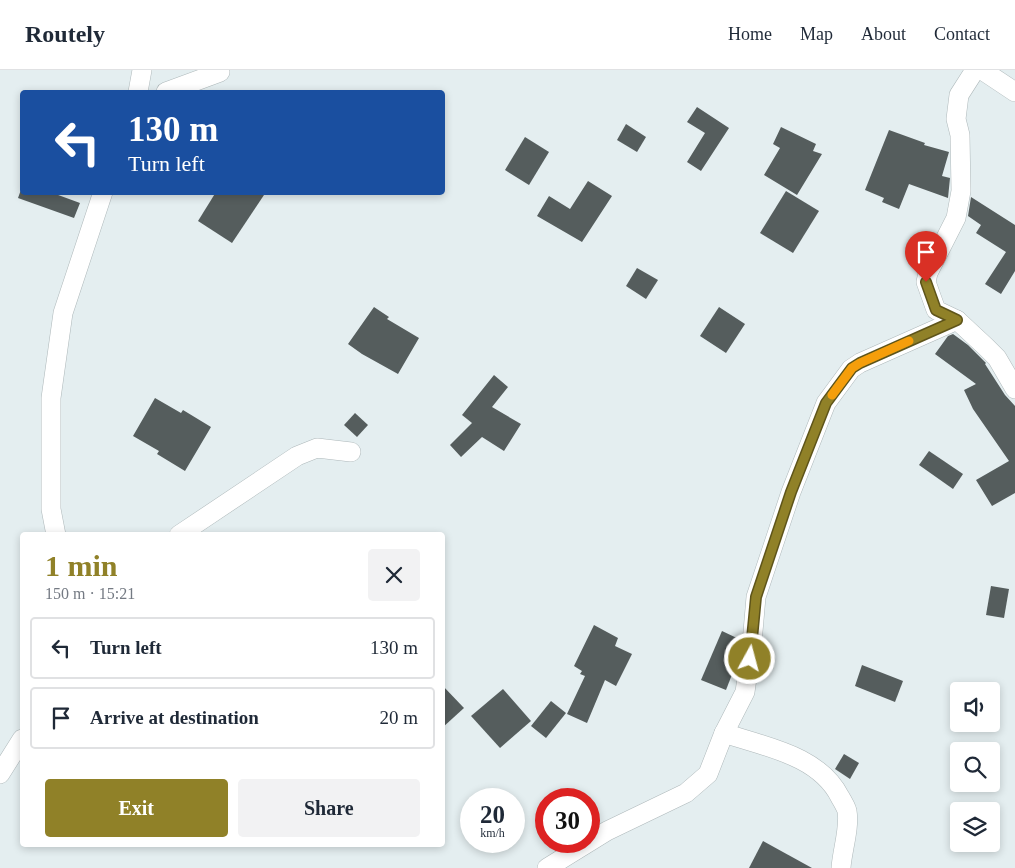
<!DOCTYPE html>
<html lang="en">
<head>
<meta charset="utf-8">
<style>
	body { margin:0; font-family:"Times New Roman",serif; background:#f2f2f3; color:#1f2937; height:100vh; display:flex; flex-direction:column; font-size:19px; white-space:nowrap }
	* { box-sizing:border-box; margin:0 }
	p { font-size:16px; color:#747a83 }
	.icon { flex:none; width:28px; height:28px; fill:none; stroke:currentColor; stroke-width:2; stroke-linecap:round; stroke-linejoin:round }
	.map { position:relative; flex:1; overflow:hidden }
	.drawer { position:absolute; left:20px; top:462px; width:425px; height:315px; display:flex; flex-direction:column; background:#fff; border-radius:5px; box-shadow:0 2px 8px #0003 }
	.drawer>* { flex:none }
	.hud { position:absolute; left:20px; top:20px; width:425px; height:105px; border-radius:5px; box-shadow:0 2px 8px #0003; background:#1a4fa0; color:#fff; overflow:hidden }
	.controls { position:absolute; left:950px; top:612px; display:grid; gap:10px }
	.controls a { display:grid; place-items:center; width:50px; height:50px; border-radius:5px; background:#fff; box-shadow:0 2px 8px #0003; font-size:25px }
	.speed { position:absolute; left:460px; top:718px; display:flex; gap:10px; font-size:25px; font-weight:700; text-align:center }
	.speed>* { display:grid; place-content:center; width:65px; height:65px; border-radius:50%; background:#fff; box-shadow:0 2px 8px #0003; line-height:1 }
	.speed small { font-size:12px; font-weight:400 }
	.speed .limit { border:8px solid #d22; background:#fff; color:#111 }
	.pin { position:absolute; display:grid; place-items:center; width:42px; height:42px; color:#fff; margin:-51px -21px; border-radius:50% 50% 50% 0; rotate:-45deg; box-shadow:0 0 5px #0007 }
	.pin .icon { rotate:45deg }
	.me { position:absolute; width:55px; margin:-28px; rotate:7deg; stroke-linejoin:round; filter:drop-shadow(0 0 4px #0008) }
	.turn { display:flex; align-items:center; gap:18px; height:105px; padding:0 25px; font-size:22px }
	.turn .icon { width:65px; height:65px; stroke-width:2.5 }
	.turn b { display:block; font-size:35px; line-height:42px }
	.round { display:grid; place-items:center; flex:none; width:52px; height:52px; border-radius:5px; background:#f2f2f3 }
	.summary { display:flex; align-items:center; justify-content:space-between; height:85px; padding:0 25px }
	h1 { font-size:30px; font-weight:700; line-height:38px; color:#908128 }
	.cta { display:flex; gap:10px; margin-top:auto; padding:10px 25px }
	.cta a { flex:1; height:58px; border-radius:5px; background:#908128; color:#fff; font-size:20px; font-weight:700; line-height:58px; text-align:center }
	.cta a+a { background:#f2f2f3; color:#1f2937 }
	ul { padding:0; list-style:none }
	li { display:flex; align-items:center; gap:15px; height:62px; margin:0 10px 8px; padding:0 15px; border:2px solid #e0e1e3; border-radius:5px }
	li div { flex:1 }
	li b { display:block; font-size:19px }
	li em { font-style:normal }
	header { display:flex; align-items:center; gap:30px; box-sizing:border-box; height:70px; padding:0 25px; background:#fff; border-bottom:1px solid #e0e1e3 }
	header strong { font-size:24px }
	nav { display:flex; gap:28px; margin-inline-start:auto; font-size:18px }
	.map>svg:first-child { display:block }
	.building { fill:#555d5d }
	.lines { fill:none; stroke-linecap:round; stroke-linejoin:round }
	.minor-casing { stroke:#aeb8ba; stroke-width:20 }
	.minor { stroke:#fff; stroke-width:19 }
	.route-casing { stroke:#5e541a; stroke-width:12 }
	.route { stroke:#908128; stroke-width:9 }
	.slow { stroke:#f59e0b; stroke-width:9 }
</style>
</head>
<body>
<header>
<strong>Routely</strong>
<nav><a>Home</a><a>Map</a><a>About</a><a>Contact</a></nav>
</header>
<div class="map">
<svg width="1015" height="798" viewBox="0 0 1015 798">
	<rect width="100%" height="100%" fill="#e4eef0"/>
	<g class="building">
		<path d="M697,37l32,21 -28,43 -14,-9 18,-29 -18,-11z"/>
		<path d="M626,54l20,13 -9,15 -20,-12z"/>
		<path d="M781,57l35,17 -3,7 9,3 -25,41 -33,-20 16,-27 -7,-4z"/>
		<path d="M889,60l36,13 -1,2 25,7 -7,24 8,2 -2,20 -39,-14 -10,25 -17,-7 2,-4 -19,-8z"/>
		<path d="M525,67l24,15 -20,33 -24,-15z"/>
		<path d="M588,111l24,15 -30,46 -45,-26 12,-20 21,13z"/>
		<path d="M22,117v5h28l30,11 -6,15 -56,-20z"/>
		<path d="M786,121l33,20 -26,42 -33,-20z"/>
		<path d="M216,122h50l-34,51 -34,-22z"/>
		<path d="M971,127l44,28v46l-14,23 -16,-10 21,-32 -30,-19 5,-8 -13,-9z"/>
		<path d="M637,198l21,12 -12,19 -20,-13z"/>
		<path d="M374,237l15,10 -2,2 32,19 -21,36 -36,-20 -14,-10z"/>
		<path d="M719,237l26,17 -19,29 -26,-17z"/>
		<path d="M953,264l15,11 18,18 -1,1 20,31 10,11v87l-23,13 -16,-26 33,-19 -36,-52 -9,-19 12,-6 -41,-30 13,-18z"/>
		<path d="M494,305l14,12 -16,20 29,17 -17,27 -22,-14 -21,20 -11,-12 22,-22 -10,-8z"/>
		<path d="M155,328l26,15 2,-3 28,17 -26,44 -28,-17 2,-3 -26,-15z"/>
		<path d="M355,343l13,12 -11,12 -13,-12z"/>
		<path d="M929,381l34,23 -10,15 -34,-24z"/>
		<path d="M991,516l18,3 -5,29 -18,-3z"/>
		<path d="M594,555l24,13 -3,8 17,8 -16,32 -11,-6 -18,43 -20,-9 18,-38 -5,-2 2,-3 -8,-5z"/>
		<path d="M722,561l19,9 -3,19 -12,31 -25,-10z"/>
		<path d="M862,595l41,16 -8,21 -40,-16z"/>
		<path d="M442,615l22,23 -22,20z"/>
		<path d="M503,619l28,32 -31,27 -29,-32z"/>
		<path d="M551,631l15,12 -20,25 -15,-12z"/>
		<path d="M844,684l15,9 -9,16 -15,-10z"/>
		<path d="M763,771l49,27h-63z"/>
	</g>
	<g class="lines">
		<defs>
			<g id="minor">
				<path d="M975,0l-16,25 -3,24 4,16 1,56 -5,27 -28,55 -2,9 10,28 21,10 29,27 11,11 18,31"/>
				<path d="M982,0l33,22"/>
				<path d="M138,22l4,-22"/>
				<path d="M166,22l54,-20"/>
				<path d="M56,465l-5,-26v-111l12,-85 40,-121"/>
				<path d="M179,465l118,-79 20,-8 34,4"/>
				<path d="M724,663c41,14 95,22 116,64 3,5 6,10 7,14 3,17 -5,40 -6,57"/>
				<path d="M0,704l22,-35"/>
				<path d="M547,798l60,-37 79,-38 22,-19 16,-41 21,-41 7,-49 4,-46 35,-105 35,-89 25,-34 9,-6 97,-43"/>
			</g>
		</defs>
		<use href="#minor" class="minor-casing"/>
		<use href="#minor" class="minor"/>
	</g>
	<g class="lines">
		<defs>
			<path id="route" d="M750,589l6,-62 35,-105 35,-89 26,-35 8,-5 97,-43 -21,-10 -10,-28"/>
		</defs>
		<use href="#route" class="route-casing"/>
		<use href="#route" class="route"/>
		<path class="slow" d="M832,325l20,-27 8,-5 49,-22"/>
	</g>
</svg>
<div class="controls">
<a><svg class="icon" aria-label="sound" viewBox="0 0 24 24"><path d="M4 9h4l5-4v14l-5-4H4zM17 9q2 3 0 6"/></svg></a>
<a><svg class="icon" aria-label="search" viewBox="0 0 24 24"><circle cx="10" cy="10" r="6"/><path d="M15 15l6 6"/></svg></a>
<a><svg class="icon" aria-label="layers" viewBox="0 0 24 24"><path d="M12 4l9 5-9 5-9-5zM3 14l9 5 9-5"/></svg></a>
</div>
<div class="speed"><div>20<small>km/h</small></div><div class="limit">30</div></div>
<div class="pin" style="left:926px;top:212px;background:#d93025"><svg class="icon" aria-label="arrive" viewBox="0 0 24 24"><path d="M6 21V4h12l-3 4 3 4H6"/></svg></div>
<svg class="me" style="left:750px;top:589px" viewBox="-20 -20 40 40"><circle r="17" fill="#908128" stroke="#fff" stroke-width="3"/><path d="M0-11L8 9 0 5-8 9z" fill="#fff"/></svg>
<div class="hud">
<div class="turn"><svg class="icon" aria-label="left" viewBox="0 0 24 24"><path d="M17 20v-9H6M10 6l-5 5 5 5"/></svg><div><b>130 m</b>Turn left</div></div>
</div>
<section class="drawer">
<div class="summary"><div><h1>1 min</h1><p>150 m · 15:21</p></div><a class="round"><svg class="icon" aria-label="close" viewBox="0 0 24 24"><path d="M6 6l12 12M18 6L6 18"/></svg></a></div>
<ul>
<li><svg class="icon" aria-label="left" viewBox="0 0 24 24"><path d="M17 20v-9H6M10 6l-5 5 5 5"/></svg><div><b>Turn left</b></div><em>130 m</em></li>
<li><svg class="icon" aria-label="arrive" viewBox="0 0 24 24"><path d="M6 21V4h12l-3 4 3 4H6"/></svg><div><b>Arrive at destination</b></div><em>20 m</em></li>
</ul>
<div class="cta"><a>Exit</a><a>Share</a></div>
</section>
</div>
</body>
</html>
